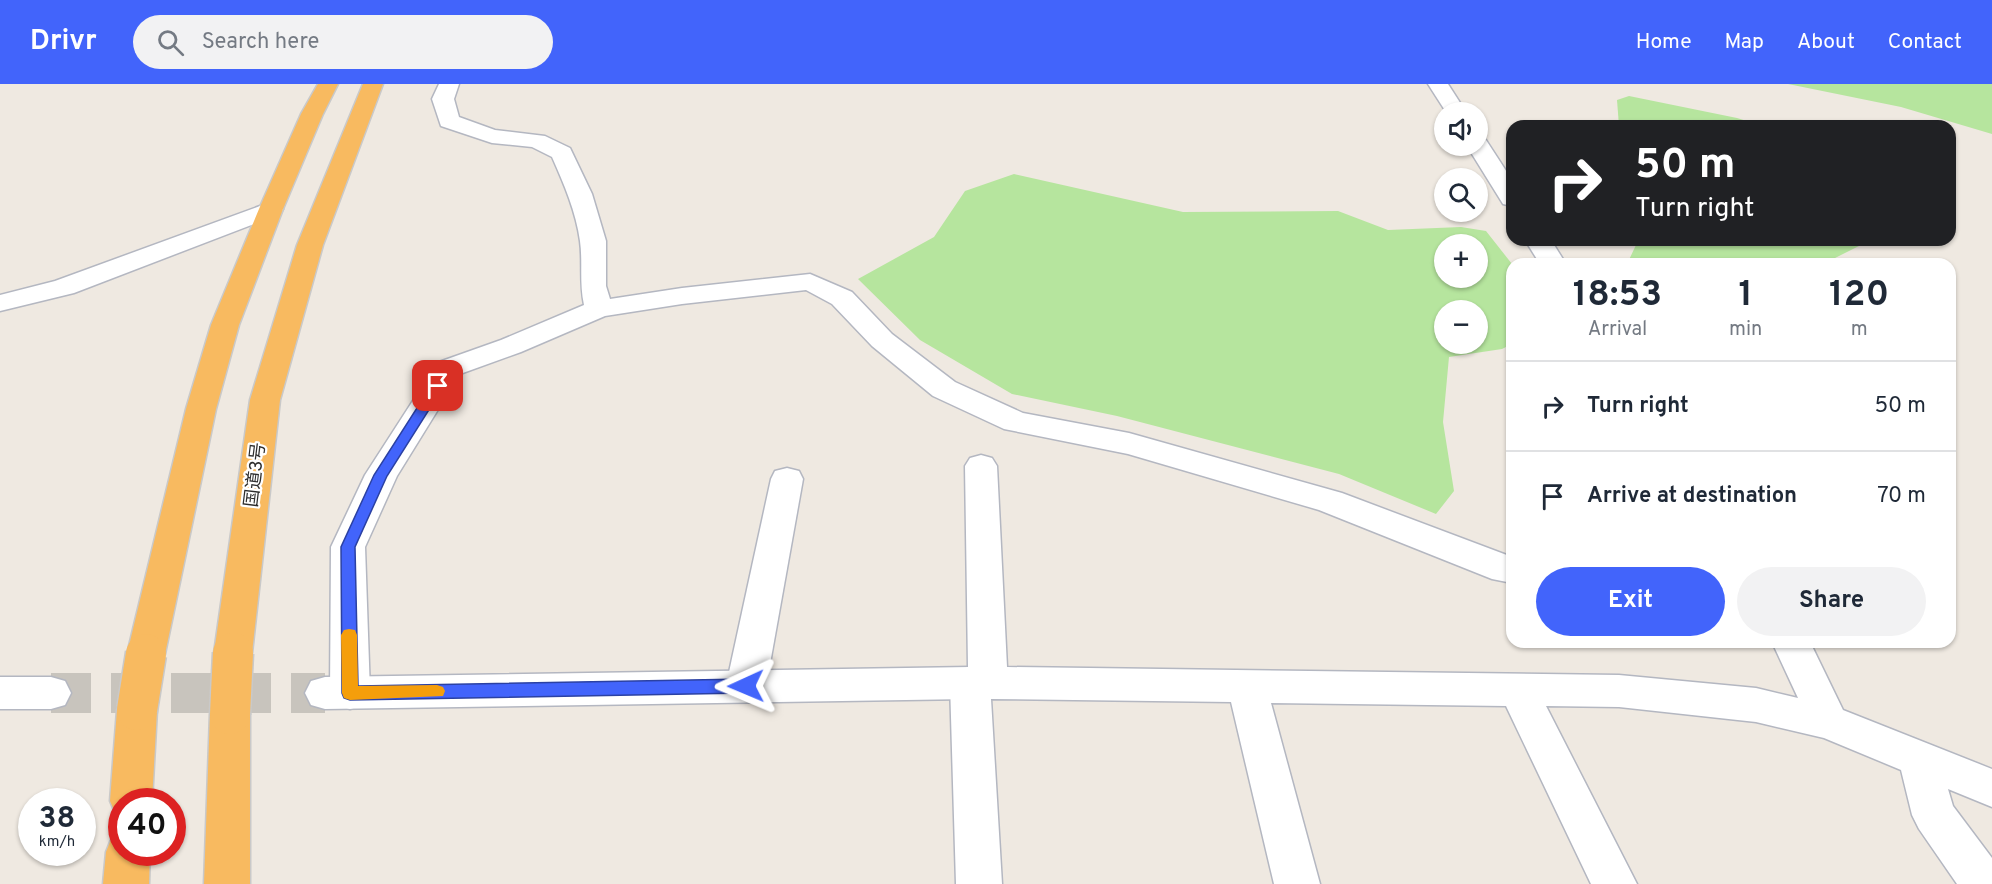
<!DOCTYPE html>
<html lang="en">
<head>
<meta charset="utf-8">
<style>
	body { margin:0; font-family:Overpass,"Noto Sans JP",sans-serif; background:#f2f2f3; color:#1f2937; height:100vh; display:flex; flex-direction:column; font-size:22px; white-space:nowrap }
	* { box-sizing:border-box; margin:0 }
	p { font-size:20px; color:#747a83 }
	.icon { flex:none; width:33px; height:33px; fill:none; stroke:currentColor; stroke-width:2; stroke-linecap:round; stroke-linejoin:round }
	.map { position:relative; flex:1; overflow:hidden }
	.side { position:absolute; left:1506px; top:174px; width:450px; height:390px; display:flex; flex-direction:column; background:#fff; border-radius:18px; box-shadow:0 2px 4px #0004 }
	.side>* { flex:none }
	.top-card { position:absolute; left:1506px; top:36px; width:450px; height:126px; border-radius:18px; box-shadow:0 2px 4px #0004; background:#202124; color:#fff; overflow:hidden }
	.controls { position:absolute; left:1434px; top:18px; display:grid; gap:12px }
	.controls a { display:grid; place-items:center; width:54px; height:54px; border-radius:50%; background:#fff; box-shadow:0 2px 4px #0004; font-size:30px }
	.speed { position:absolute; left:18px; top:704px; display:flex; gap:12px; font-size:30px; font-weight:700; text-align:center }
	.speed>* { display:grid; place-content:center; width:78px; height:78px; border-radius:50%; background:#fff; box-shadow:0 2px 4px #0004; line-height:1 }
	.speed small { font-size:15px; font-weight:400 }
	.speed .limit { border:9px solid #d22; background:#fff; color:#111 }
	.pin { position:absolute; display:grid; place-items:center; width:51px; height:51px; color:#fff; margin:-26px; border-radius:12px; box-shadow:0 3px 9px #0006 }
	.me { position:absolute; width:66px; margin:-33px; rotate:269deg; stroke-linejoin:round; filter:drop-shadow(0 0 4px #0008) }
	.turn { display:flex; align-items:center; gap:21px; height:126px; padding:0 30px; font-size:27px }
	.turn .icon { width:78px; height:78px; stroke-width:2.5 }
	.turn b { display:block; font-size:42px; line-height:51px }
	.eta { display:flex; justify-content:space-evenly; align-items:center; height:102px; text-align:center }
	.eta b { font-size:36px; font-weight:700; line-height:42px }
	.cta { display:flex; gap:12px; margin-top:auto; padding:12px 30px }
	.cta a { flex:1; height:69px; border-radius:36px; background:#4264fb; color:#fff; font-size:24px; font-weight:700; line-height:69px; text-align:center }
	.cta a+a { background:#f2f2f3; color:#1f2937 }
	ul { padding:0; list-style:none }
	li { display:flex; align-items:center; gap:18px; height:90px; padding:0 30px; border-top:2px solid #e0e1e3 }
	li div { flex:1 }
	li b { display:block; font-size:22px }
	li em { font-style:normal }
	header { display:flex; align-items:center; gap:36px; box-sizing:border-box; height:84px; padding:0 30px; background:#4264fb; color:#fff }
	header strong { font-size:28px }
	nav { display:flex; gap:33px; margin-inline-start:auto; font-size:21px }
	.search { width:420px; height:54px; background:#f2f2f3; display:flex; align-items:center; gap:15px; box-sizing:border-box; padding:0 21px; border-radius:33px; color:#747a83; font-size:22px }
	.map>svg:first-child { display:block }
	.green { fill:#b6e59e; fill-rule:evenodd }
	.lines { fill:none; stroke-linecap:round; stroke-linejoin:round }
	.tertiary-tunnel { stroke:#c8c4bd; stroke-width:40; stroke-dasharray:40 20; stroke-linecap:butt }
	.minor-casing { stroke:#b4b7c1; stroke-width:3 }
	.tertiary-casing { stroke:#b4b7c1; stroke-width:3 }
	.trunk-casing { stroke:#c9c9c9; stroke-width:3 }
	.minor { fill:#fff; fill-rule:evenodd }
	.tertiary { fill:#fff; fill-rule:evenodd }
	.trunk { fill:#f8ba60; fill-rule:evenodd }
	.trunk-bridge-casing { stroke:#c9c9c9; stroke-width:43; stroke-linecap:butt }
	.trunk-bridge { stroke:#f8ba60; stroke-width:40 }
	.route { fill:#4264fb; stroke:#2b41a3; stroke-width:1.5 }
	.slow { fill:#f59e0b }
	.labels { text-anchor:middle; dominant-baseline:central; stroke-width:4.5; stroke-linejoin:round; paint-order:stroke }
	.street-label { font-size:18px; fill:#2e2e2e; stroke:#fff }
</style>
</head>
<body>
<header>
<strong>Drivr</strong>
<div class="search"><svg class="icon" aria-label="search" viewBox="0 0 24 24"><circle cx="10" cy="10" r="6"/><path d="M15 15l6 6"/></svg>Search here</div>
<nav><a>Home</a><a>Map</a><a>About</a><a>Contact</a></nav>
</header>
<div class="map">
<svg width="1992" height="800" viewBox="0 0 1992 800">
	<rect width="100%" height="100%" fill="#efe9e1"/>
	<g class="green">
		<path d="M1788,0h204v50l-91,-27z"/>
		<path d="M1629,12l108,22 26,8h-144l-2,-26z"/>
		<path d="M1014,90l169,38 155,-1 50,19 73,-3 25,4 26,33v80l-10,5 -53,8 -6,65 11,69 -18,23 -97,-40 -222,-58 -105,-22 -92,-54 -62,-61 76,-42 31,-46zM1444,160h34v34h-34zM1444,226h34v34h-34z"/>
		<path d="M1651,156h220l-40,20 -19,4h-185l9,-19z"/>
	</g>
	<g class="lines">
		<path class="tertiary-tunnel" d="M51,609h274"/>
		<defs>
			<g id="minor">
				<path d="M439,0h20l-5,15 5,18 36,13 50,6 25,12 22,46 14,47v45l4,13 72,-11 128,-14 42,18 40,42 63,48 68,31 106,20 213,60 170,64v26l-20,-4 -173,-69 -191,-56 -124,-25 -71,-33 -61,-50 -40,-42 -26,-14 -124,14 -77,12 -84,36 -61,22 -63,102 -32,71 5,146 -6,12 -14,4 -14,-4 -6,-12 1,-146 34,-72 69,-107 5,-6 62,-22 83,-35c-5,-23 -1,-42 -4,-64 -4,-29 -16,-57 -28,-84l-20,-10 -40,-4 -51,-17 -9,-27z"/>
				<path d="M1428,0h20l18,28h-20z"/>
				<path d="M1478,54l8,2 26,40v26l-9,-2 -36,-58h11z"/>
				<path d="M271,118l9,2 3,5 -3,5 -206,79 -74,18v-16l55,-14z"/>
				<path d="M1525,156h26l15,24h-26z"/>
				<path d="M981,371l11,3 5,8 10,201 612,8 137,13 42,10 -26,-56h38l33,68 149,59v38l-44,-18 5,17 39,52v26h-35l-38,-55 -7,-14 -11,-45 -77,-32 -68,-16 -137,-15 -73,-1 91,178h-46l-85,-178 -235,-3 49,181h-46l-43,-182 -240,-3 11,185h-46l-6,-201 6,-11 12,-5 -3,-201 5,-8z"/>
				<path d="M787,384l12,3 4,8 -37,207 -6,11 -14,5 -14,-5 -6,-11 45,-207 4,-8z"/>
			</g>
			<g id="tertiary">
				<path d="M970,583l14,5 6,11 -6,11 -14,5 -645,10 -14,-4 -6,-12 6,-12 14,-4z"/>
				<path d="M0,593h51l14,4 6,12 -6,12 -14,4h-51z"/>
			</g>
			<g id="trunk">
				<path d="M318,0h20l-15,30 -40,95 -44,116 -23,84 -51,245 -5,11 -14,4 -14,-4 -5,-11 59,-245 25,-84 48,-116 42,-95z"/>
				<path d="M363,0h20l-60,161 -43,155 -28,253 -5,11 -14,4 -14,-4 -5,-11 36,-253 47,-155z"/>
				<path d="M137,609l14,5 6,12 -5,91h-30v16l-6,-2 -6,-14 7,-91 6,-12z"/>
				<path d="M230,613l14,5 6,12v170h-46l6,-170 6,-12z"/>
				<path d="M122,750v18h28l-1,32h-46l3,-32 6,-15z"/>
			</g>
		</defs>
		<use href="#minor" class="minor-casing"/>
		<use href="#tertiary" class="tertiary-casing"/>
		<use href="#trunk" class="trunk-casing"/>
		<use href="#minor" class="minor"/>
		<use href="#tertiary" class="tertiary"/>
		<use href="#trunk" class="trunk"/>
		<defs>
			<g id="trunk-bridge">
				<path d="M137,626l9,-56"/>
				<path d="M230,630l3,-61"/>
			</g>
		</defs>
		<use href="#trunk-bridge" class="trunk-bridge-casing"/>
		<use href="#trunk-bridge" class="trunk-bridge"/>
	</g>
	<path class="route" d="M438,298l6,4 -57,90 -32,71 3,139 388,-7 5,2 3,5 -3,5 -5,2 -396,7 -6,-2 -2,-5 -1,-146 33,-72 59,-92z"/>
	<path class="slow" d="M349,545l6,1 2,5 1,51 79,-1 6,2 2,4 -2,5 -93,4 -6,-2 -2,-5 -1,-58 3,-5z"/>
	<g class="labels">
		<g class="street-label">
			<text transform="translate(256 391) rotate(-83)">国道3号</text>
		</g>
	</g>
</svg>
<div class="controls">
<a><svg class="icon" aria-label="sound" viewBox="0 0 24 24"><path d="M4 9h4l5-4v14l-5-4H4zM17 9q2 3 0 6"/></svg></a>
<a><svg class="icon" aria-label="search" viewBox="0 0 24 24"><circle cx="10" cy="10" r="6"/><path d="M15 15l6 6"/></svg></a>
<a>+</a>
<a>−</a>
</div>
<div class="speed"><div>38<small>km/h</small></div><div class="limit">40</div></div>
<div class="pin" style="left:438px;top:302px;background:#d93025"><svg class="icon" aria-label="arrive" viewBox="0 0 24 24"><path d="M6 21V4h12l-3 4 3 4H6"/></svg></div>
<svg class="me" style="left:746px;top:602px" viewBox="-20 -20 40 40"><path d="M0-17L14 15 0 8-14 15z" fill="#4264fb" stroke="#fff" stroke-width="4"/></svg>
<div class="top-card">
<div class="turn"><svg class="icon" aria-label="right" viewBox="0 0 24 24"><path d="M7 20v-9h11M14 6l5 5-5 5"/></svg><div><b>50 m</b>Turn right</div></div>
</div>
<section class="side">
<div class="eta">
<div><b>18:53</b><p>Arrival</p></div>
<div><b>1</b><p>min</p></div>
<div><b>120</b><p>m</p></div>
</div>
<ul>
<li><svg class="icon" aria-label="right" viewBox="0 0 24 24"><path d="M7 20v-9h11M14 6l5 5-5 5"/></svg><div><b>Turn right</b></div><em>50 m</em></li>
<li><svg class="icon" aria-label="arrive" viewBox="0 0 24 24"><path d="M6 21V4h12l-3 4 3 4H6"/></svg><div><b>Arrive at destination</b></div><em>70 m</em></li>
</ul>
<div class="cta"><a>Exit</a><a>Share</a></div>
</section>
</div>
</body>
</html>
